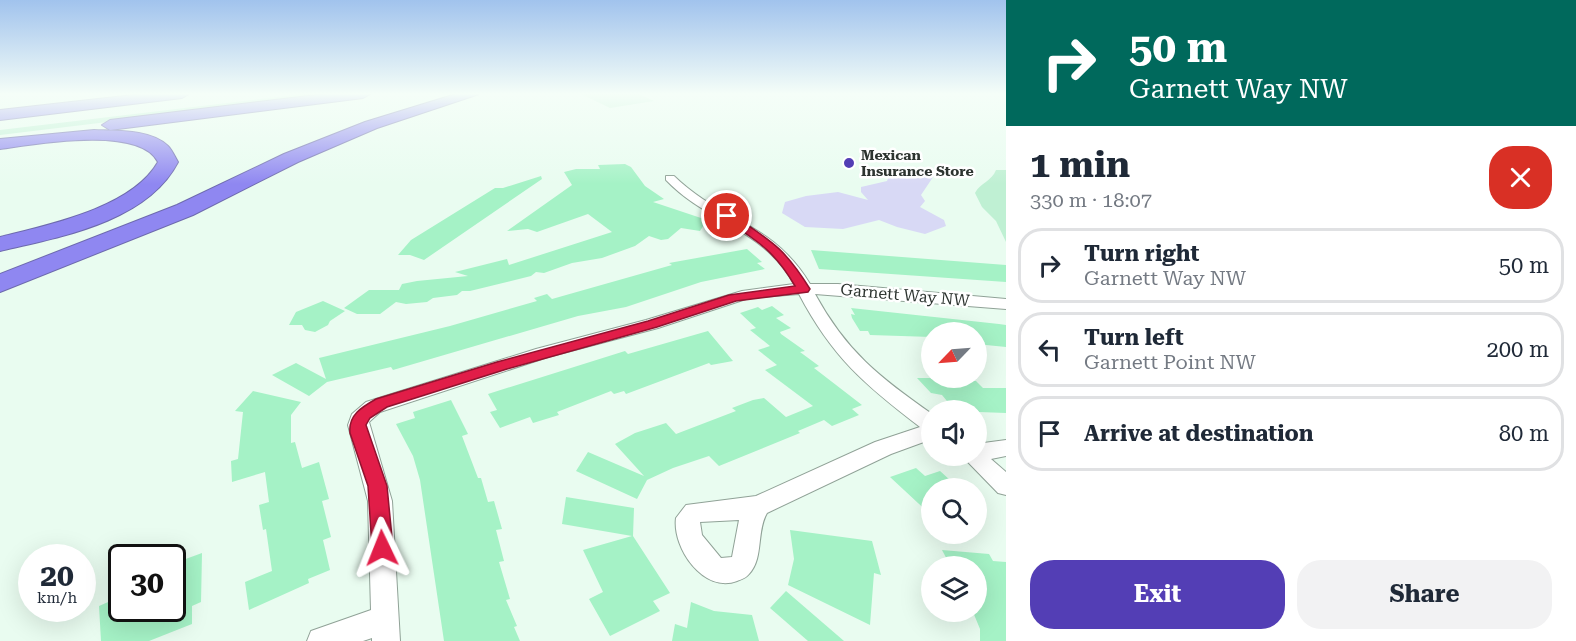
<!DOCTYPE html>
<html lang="en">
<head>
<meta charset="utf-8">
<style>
	body { margin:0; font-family:"Roboto Serif",serif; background:#f2f2f3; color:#1f2937; height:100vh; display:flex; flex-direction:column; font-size:22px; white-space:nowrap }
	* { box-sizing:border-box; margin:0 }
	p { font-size:20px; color:#747a83 }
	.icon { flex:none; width:33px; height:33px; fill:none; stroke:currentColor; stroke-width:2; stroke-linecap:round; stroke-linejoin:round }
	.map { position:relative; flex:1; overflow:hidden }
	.details { display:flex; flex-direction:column; background:#fff; width:570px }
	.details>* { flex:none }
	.hud { background:#00695c; color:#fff; overflow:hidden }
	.needle { width:39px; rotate:245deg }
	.fabs { position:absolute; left:921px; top:322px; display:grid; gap:12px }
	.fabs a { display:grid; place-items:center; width:66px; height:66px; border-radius:50%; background:#fff; box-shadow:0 6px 24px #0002; font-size:30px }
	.speed { position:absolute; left:18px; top:544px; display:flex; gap:12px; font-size:30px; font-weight:700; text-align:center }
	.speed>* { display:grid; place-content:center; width:78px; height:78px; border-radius:50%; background:#fff; box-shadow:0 6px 24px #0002; line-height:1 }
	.speed small { font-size:15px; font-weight:400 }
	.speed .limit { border:3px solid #111; border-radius:9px; background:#fff; color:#111 }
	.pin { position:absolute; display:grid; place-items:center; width:51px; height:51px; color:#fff; margin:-26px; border:3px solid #fff; border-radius:50%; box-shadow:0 2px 6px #0007 }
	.me { position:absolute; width:66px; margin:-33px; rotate:358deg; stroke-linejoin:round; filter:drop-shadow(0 0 4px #0008) }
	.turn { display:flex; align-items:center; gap:21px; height:126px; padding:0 24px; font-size:27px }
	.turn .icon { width:78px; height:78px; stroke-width:2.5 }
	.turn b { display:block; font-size:42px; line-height:51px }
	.round { display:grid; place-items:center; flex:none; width:63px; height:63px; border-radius:24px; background:#f2f2f3 }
	.head { display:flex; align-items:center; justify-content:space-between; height:102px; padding:0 24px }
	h1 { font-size:36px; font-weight:700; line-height:45px }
	.button { display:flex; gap:12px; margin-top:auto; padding:12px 24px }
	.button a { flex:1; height:69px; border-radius:24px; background:#533eb5; color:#fff; font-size:24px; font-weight:700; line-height:69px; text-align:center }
	.button a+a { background:#f2f2f3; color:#1f2937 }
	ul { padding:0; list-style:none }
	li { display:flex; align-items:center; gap:18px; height:75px; margin:0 12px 9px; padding:0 12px; border:3px solid #e0e1e3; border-radius:24px }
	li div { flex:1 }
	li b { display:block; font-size:22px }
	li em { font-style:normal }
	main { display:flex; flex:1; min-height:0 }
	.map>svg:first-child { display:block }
	.green { fill:#bff0d3 }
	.water { fill:#d8d9f5 }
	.building { fill:#a5f2c6 }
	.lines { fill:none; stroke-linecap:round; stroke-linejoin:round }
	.minor-casing { stroke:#90a297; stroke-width:2 }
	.motorway-casing { stroke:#6d6aad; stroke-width:2 }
	.minor { fill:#fff; fill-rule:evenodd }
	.motorway { fill:#8f87f1; fill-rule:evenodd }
	.route { fill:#e11d48; stroke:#92132f; stroke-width:1.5 }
	.poi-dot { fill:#533eb5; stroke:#fff; stroke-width:2 }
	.labels { text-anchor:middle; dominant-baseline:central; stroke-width:5; stroke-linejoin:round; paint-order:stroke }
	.far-poi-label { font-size:14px; font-weight:bold; fill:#2d3430; stroke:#fff; text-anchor:start }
	.street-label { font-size:16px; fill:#2d3430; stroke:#fff }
</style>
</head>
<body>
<main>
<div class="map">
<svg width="1006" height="641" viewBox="0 0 1006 641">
	<rect width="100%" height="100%" fill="#e9fcf0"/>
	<g class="green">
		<path d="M303,94h36l-339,41v-5z"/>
		<path d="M581,94h58l15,7 -44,7z"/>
		<path d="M996,170h10v72l-10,-21 -14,-14 -7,-14c5,-10 17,-12 21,-23z"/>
	</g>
	<path class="water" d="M914,169l19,8 -12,18 4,6 -5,6 24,13 2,6 -21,8 -28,-7 -18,-7 -36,9 -38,-2 -23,-14 3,-11 21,-6 32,-4 30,8 -7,-8v-5l26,-6 2,-5z"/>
	<g class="building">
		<path d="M625,164l6,3 14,19 19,13 -11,3 54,18 -7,11 -19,-3 -13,11 -7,1 -12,-4 -14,10 -33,12 -30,5 -28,10 -8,-1 -5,4 -61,15h-8l-5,4 -24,3 -6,4 -21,2 -10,-2 -16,12h-23l-13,-6 25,-18h30l3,-6 15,-3 51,-5 -13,-4 52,-13 2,6 103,-33 -24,-18 -51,18 -9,-3 -21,2 65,-46 -8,-13 12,-3h24l-2,-4z"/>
		<path d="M541,176l1,3 -118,81 -14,-5h-12l13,-15 84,-52h8z"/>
		<path d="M747,249l15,13 -5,1 8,6 -64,13 -75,25 -48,9 -185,54 -2,-3 -64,15 -18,14 -37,-21 24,-12 30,16 -7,-21 131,-32 87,-25 -3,-3 13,-4 5,5 120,-34 -3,-2z"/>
		<path d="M811,250l195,15v17l-187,-13z"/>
		<path d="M323,301l22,10 -15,10 -2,4 -13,7 -10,-2 -3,-5h-13l7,-13z"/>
		<path d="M772,306l12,9 -8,3 15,10 -11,4 1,2 24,17 -5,1 19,14 -5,2 48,37 -10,4 7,6 -27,11 -8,-6 -26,11 2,2 -81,33 -10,-10 -36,12 -26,12 -10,19 -61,-28 12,-19 56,24 -29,-32 20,-11 31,-10 10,11 60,-23 -4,-3 21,-8 11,-2 22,19 27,-11 -48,-36 12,-5 -19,-15 12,-4 -20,-16 6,-2 -16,-15 18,-6 4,3z"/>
		<path d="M851,308l148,16 7,1v22l-30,-3v-11h-44v4l-62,-2 -2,-4h-8l-8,-13 -1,-4 4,1z"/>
		<path d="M708,331l25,30 -22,4 -2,-2 -83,31 -2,-3 -10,3 -3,-3 -54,21 2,3 -26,8 -3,-6 -30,11 -10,-16 7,-2 -9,-16 137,-43 3,3z"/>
		<path d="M917,378h43l3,3h13l7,7h23v25l-27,-1 -5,-6 -22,1 -10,-12 -11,-2z"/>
		<path d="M253,391l48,11 -10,13v28l4,-1 7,26 17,-6 10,37 -7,2 9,36 -8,3 7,30 -22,9 1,4 -60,27 -4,-28 27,-11 -6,-42 -3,1 -4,-25 10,-3 -4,-30 -33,10 -1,-21 7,-2 5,-47 -8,-1z"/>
		<path d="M451,400l17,34 -6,2 16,42h3l7,24 6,-1 8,28 -6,1 8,31 -5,1 11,37 -4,1 11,26 -3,1 6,14h-76l-24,-161 -7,-24 -17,-32 19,-6 -2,-6z"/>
		<path d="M916,468l9,8 15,-5 20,18h-28v27l-42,-39z"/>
		<path d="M566,497l68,11 -1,28 37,57 -17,8 7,10 -50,25 -21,-37 14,-7 -20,-42 49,-14 -70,-12z"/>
		<path d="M790,530l82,11 9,34 -7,-2 -4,52 -82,-40 6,-26z"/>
		<path d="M942,550l47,4 4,7 13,1v79h-26v-12l-7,-17h3v-45h-25z"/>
		<path d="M202,553l-1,49 -9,4v18l-43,17h-48l-2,-35 23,-10v13h50v-45z"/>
		<path d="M786,591l58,50h-36l-38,-33z"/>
		<path d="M691,602l23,9 38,4 7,26h-87l3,-17 12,4z"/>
	</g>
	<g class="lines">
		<defs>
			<g id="minor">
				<path d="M666,176h8c47,46 98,45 136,108h28l168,15v10l-191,-15c31,57 64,83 117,120v25l-41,15 -124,59c-11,19 -3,45 -18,61 -3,4 -7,5 -12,7 -33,13 -65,-33 -61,-63l10,-13 70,-9 119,-54 45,-15c-55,-42 -88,-70 -121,-133l-50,4 -91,30 -110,29 -168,55 -11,10 23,79 8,140h-28v-3l-9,3h-56l4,-10 60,-21 -3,-109 -20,-76 4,-11 14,-12 170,-53 110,-29 96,-29 52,-7c-30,-55 -87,-61 -128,-104zM739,520l-7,37 -11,1 -19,-23 -2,-13z"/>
				<path d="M1006,440v16l-15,3 15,13v23l-8,-2 -36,-37h14v-12z"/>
			</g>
			<g id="motorway">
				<path d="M142,94h47l-7,4 -182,22v-10z"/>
				<path d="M325,94h45l-7,4 -253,32 -8,-5 8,-5z"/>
				<path d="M456,94h23l-102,34 -79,34 -105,53 -193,77v-18l177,-69 107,-51 81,-32z"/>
				<path d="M94,130c22,1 57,-1 74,16 4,4 7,11 10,16 -31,60 -118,75 -178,89v-14c48,-12 132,-29 158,-75 -18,-37 -123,-18 -158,-13v-10z"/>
			</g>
		</defs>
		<use href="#minor" class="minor-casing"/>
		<use href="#motorway" class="motorway-casing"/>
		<use href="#minor" class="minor"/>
		<use href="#motorway" class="motorway"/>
	</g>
	<linearGradient id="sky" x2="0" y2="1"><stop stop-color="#a1c3ed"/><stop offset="0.51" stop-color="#f5fef8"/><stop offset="1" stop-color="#f5fef8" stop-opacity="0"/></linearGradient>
	<rect width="1006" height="184" fill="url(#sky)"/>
	<path class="route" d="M724,214h7c40,27 53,33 79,75l-2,3 -72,9 -79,26 -150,42 -120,38 -17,11 -4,7 21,61 6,62 -3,7 -8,2 -7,-2 -3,-7 -4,-62 -18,-53c-2,-18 12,-26 26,-34l121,-37 151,-41 81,-26 66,-9c-21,-36 -38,-45 -71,-67z"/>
	<circle class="poi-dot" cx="849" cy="163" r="6"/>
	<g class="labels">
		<g class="far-poi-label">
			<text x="861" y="155">Mexican<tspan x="861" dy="16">Insurance Store</tspan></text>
		</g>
		<g class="street-label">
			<text transform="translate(905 295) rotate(5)">Garnett Way NW</text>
		</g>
	</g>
</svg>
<div class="fabs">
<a><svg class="needle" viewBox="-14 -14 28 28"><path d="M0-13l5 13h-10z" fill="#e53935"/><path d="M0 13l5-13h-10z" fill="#747a83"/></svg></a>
<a><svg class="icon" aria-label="sound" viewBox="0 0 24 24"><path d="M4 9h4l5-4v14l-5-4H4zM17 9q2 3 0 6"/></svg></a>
<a><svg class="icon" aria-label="search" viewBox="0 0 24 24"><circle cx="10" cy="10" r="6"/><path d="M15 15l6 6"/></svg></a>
<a><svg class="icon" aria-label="layers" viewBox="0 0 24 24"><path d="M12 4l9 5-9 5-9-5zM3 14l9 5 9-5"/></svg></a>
</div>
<div class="speed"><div>20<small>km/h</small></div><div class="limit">30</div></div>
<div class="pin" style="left:727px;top:216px;background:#d93025"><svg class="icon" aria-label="arrive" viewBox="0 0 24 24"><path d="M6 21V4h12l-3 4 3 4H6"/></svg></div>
<svg class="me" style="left:382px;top:548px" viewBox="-20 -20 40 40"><path d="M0-17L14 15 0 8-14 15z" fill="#e11d48" stroke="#fff" stroke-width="4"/></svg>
</div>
<section class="details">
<div class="hud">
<div class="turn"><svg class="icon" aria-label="right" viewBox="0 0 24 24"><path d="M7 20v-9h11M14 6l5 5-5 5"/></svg><div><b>50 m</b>Garnett Way NW</div></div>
</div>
<div class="head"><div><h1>1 min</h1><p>330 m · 18:07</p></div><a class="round" style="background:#d93025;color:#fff"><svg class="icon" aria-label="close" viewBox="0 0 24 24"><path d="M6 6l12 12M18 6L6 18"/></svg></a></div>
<ul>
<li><svg class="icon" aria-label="right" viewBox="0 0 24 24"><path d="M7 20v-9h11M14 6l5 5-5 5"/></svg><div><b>Turn right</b><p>Garnett Way NW</p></div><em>50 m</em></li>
<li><svg class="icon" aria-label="left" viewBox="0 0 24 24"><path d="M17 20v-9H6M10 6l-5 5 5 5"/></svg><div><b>Turn left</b><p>Garnett Point NW</p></div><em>200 m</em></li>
<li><svg class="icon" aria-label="arrive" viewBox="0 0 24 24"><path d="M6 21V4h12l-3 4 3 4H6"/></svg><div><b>Arrive at destination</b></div><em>80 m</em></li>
</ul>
<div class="button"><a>Exit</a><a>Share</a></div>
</section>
</main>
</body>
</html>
